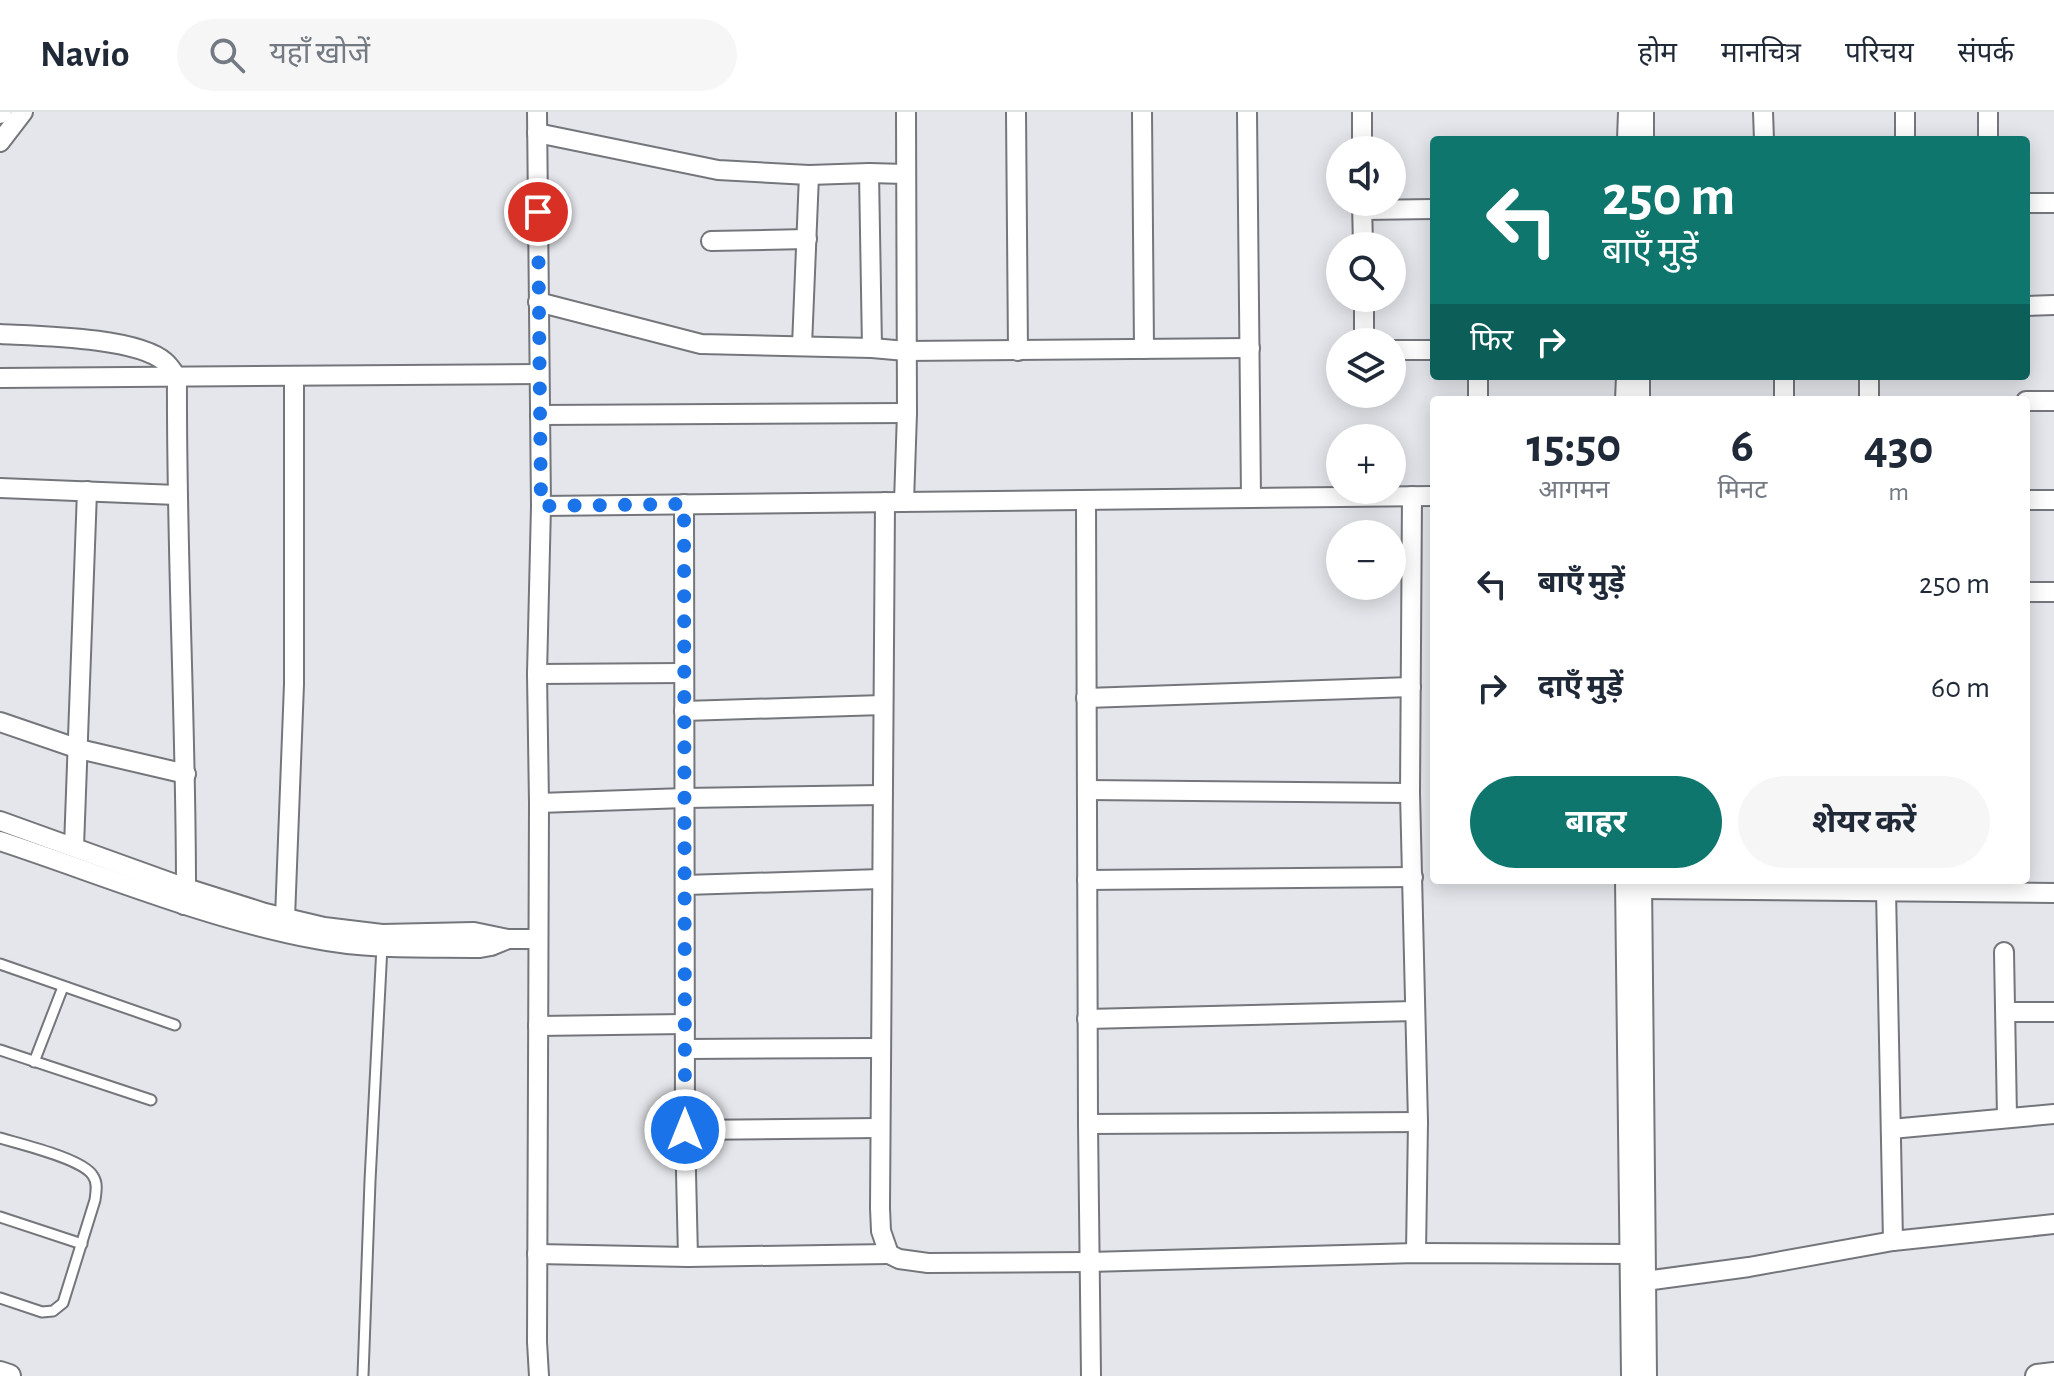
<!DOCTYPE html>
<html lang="hi">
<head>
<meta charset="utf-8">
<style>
	body { margin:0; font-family:"Alegreya Sans","Noto Sans Devanagari",sans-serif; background:#f6f6f7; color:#1f2937; height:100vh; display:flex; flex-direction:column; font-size:30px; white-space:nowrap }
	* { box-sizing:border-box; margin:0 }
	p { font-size:26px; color:#747a83 }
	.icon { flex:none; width:44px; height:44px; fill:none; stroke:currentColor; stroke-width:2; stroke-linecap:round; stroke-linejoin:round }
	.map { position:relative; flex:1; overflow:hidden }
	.details { position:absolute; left:1430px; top:284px; width:600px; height:488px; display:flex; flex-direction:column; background:#fff; border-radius:8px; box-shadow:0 4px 20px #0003 }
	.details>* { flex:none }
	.banner { position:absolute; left:1430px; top:24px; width:600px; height:244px; border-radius:8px; box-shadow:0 4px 20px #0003; background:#0f766e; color:#fff; overflow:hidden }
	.tools { position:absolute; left:1326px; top:24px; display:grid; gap:16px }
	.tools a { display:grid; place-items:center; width:80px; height:80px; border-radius:50%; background:#fff; box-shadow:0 4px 20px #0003; font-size:40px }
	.pin { position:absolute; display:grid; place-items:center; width:68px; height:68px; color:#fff; margin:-34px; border:4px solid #fff; border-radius:50%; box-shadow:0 2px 8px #0007 }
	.me { position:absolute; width:88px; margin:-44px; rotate:0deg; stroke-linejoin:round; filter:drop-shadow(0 0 6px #0008) }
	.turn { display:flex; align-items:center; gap:28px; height:168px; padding:0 40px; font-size:36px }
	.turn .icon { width:104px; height:104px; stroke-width:2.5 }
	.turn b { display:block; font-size:56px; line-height:68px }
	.then { display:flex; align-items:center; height:76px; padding:0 40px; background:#0003; gap:16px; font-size:30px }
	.eta { display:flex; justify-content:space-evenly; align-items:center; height:136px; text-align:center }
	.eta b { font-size:48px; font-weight:700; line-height:56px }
	.button { display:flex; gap:16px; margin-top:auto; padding:16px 40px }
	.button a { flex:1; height:92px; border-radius:48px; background:#0f766e; color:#fff; font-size:32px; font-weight:700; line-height:92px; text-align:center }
	.button a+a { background:#f6f6f7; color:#1f2937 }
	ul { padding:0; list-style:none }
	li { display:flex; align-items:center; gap:24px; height:104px; padding:0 40px }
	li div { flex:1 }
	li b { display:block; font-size:30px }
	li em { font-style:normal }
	header { display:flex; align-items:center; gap:48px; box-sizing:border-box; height:112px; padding:0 40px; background:#fff; border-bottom:2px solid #e0e1e3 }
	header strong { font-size:38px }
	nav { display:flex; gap:44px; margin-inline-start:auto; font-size:28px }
	.search { width:560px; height:72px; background:#f6f6f7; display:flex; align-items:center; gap:20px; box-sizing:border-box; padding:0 28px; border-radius:44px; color:#747a83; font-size:30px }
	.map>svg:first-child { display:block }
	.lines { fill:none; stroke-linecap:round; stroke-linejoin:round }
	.service-casing { stroke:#74767b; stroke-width:13 }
	.minor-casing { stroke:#74767b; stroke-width:22 }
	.tertiary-casing { stroke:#74767b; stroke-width:26 }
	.service { stroke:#fff; stroke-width:9 }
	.minor { stroke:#fff; stroke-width:18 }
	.tertiary { stroke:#fff; stroke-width:22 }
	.route { stroke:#1a73e8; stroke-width:14; stroke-dasharray:0 25.2 }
</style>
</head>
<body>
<header>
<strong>Navio</strong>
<div class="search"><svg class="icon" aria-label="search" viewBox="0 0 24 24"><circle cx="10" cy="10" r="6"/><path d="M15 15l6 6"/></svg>यहाँ खोजें</div>
<nav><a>होम</a><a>मानचित्र</a><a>परिचय</a><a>संपर्क</a></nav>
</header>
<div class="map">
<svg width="2054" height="1264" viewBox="0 0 2054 1264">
	<rect width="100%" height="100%" fill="#e4e6eb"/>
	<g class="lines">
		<defs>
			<g id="service">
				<path d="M0,852l175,61"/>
				<path d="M0,938l151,50"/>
				<path d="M34,950l29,-75"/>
				<path d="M0,1026c20,6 84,21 93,38 5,7 3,16 2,24l-32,103 -10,8 -11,1 -42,-14"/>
				<path d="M0,1105l82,27"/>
				<path d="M363,1264l7,-195 12,-235"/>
			</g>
			<g id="minor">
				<path d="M537,0l4,394 -4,168 2,129 -2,539 2,34"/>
				<path d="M1016,0l2,239"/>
				<path d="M1142,0l2,237"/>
				<path d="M1247,0l4,385"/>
				<path d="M1763,0l1,28"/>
				<path d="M1905,0v28"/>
				<path d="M1988,0v28"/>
				<path d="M0,2l2,-2"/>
				<path d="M537,21l181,37 91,5 60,-2 37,1"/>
				<path d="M1627,28l1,-28"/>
				<path d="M1644,28v-28"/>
				<path d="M0,30l23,-30"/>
				<path d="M1362,38v-38"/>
				<path d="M869,61l3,175"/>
				<path d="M1362,90l1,44"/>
				<path d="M2026,91h28"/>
				<path d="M1362,98l72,-1"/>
				<path d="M711,129l96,-2"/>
				<path d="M1364,186v44"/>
				<path d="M538,190l163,42 171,4 34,3 344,-3"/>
				<path d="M2026,194l28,-1"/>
				<path d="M0,222c39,2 137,3 165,28 5,4 8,10 12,15 -1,170 9,341 9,511l-2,17"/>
				<path d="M802,234l7,-171"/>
				<path d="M1392,238h42"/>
				<path d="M1478,264v24"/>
				<path d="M1784,264v24"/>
				<path d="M1869,264v24"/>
				<path d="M0,266l539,-4"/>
				<path d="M1625,288l1,-24"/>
				<path d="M1640,288v-24"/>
				<path d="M2026,289h28"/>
				<path d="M540,303l367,-2"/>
				<path d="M0,376l177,7"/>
				<path d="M1412,384l-2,297 8,329 -2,131"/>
				<path d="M1086,388l2,624 3,252"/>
				<path d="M2026,388h28"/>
				<path d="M885,390l-5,706 1,23 8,23 10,5 29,4 161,-1 327,-9 215,1"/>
				<path d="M904,390l3,-89 -1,-301"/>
				<path d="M684,392l1,626 3,127"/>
				<path d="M541,394l893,-10"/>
				<path d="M2026,480h28"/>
				<path d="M537,562l147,-1"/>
				<path d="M1086,586l325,-11"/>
				<path d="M684,599l199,-6"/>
				<path d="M0,610l79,27 107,25"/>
				<path d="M1087,678l323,3"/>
				<path d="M539,691l146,-5 197,-3"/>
				<path d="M0,709l186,67 79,25 59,14 58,7 92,-2 34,7h29"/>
				<path d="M0,729c103,34 208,78 315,98 54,11 110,8 165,9l11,-2 17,-7"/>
				<path d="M74,735l13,-356"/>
				<path d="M1087,768l326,-3"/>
				<path d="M1625,768l6,496"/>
				<path d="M1642,768l5,496"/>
				<path d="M685,773l196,-6"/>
				<path d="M1642,777l412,4"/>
				<path d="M1886,778l7,351"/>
				<path d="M285,806l9,-234v-308"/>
				<path d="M2004,840l3,165"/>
				<path d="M2006,900h48"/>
				<path d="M1087,907l328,-8"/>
				<path d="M538,914l147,-2"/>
				<path d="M685,937l195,-1"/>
				<path d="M1088,1012l330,-2"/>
				<path d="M1891,1017l163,-15"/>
				<path d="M685,1018l194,-2"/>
				<path d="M537,1142l151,3 201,-3"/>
				<path d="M1645,1169l104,-14 144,-26 161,-17"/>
			</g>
			<g id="tertiary">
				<path d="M0,1261l9,3"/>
				<path d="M2037,1264l17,-2"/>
			</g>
		</defs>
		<use href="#service" class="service-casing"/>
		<use href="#minor" class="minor-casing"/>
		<use href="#tertiary" class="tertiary-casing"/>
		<use href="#service" class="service"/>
		<use href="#minor" class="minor"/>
		<use href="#tertiary" class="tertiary"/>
	</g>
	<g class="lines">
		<path class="route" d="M538,100l3,294 143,-2 1,626"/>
	</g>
</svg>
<div class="tools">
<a><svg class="icon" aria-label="sound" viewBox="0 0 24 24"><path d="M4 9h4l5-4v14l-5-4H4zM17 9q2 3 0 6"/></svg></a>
<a><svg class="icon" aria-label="search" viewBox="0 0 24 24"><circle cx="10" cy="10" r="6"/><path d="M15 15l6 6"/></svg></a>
<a><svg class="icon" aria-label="layers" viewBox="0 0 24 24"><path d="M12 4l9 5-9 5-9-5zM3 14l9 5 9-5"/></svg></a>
<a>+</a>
<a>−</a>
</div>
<div class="pin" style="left:538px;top:100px;background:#d93025"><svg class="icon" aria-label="arrive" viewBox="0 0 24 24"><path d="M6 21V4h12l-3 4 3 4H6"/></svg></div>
<svg class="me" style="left:685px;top:1018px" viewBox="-20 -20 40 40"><circle r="17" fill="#1a73e8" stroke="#fff" stroke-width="3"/><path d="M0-11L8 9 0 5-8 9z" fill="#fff"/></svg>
<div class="banner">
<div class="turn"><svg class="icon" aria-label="left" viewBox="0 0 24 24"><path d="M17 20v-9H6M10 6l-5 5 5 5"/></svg><div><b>250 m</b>बाएँ मुड़ें</div></div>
<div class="then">फिर<svg class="icon" aria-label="right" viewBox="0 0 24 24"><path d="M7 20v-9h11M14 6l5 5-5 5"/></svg></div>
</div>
<section class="details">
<div class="eta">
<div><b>15:50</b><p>आगमन</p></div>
<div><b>6</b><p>मिनट</p></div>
<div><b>430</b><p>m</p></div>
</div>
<ul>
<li><svg class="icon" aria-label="left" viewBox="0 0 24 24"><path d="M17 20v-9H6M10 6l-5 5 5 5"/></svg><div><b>बाएँ मुड़ें</b></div><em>250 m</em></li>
<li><svg class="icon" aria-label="right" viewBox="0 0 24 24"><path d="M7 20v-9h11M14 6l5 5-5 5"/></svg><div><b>दाएँ मुड़ें</b></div><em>60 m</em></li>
</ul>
<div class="button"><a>बाहर</a><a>शेयर करें</a></div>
</section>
</div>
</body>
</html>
